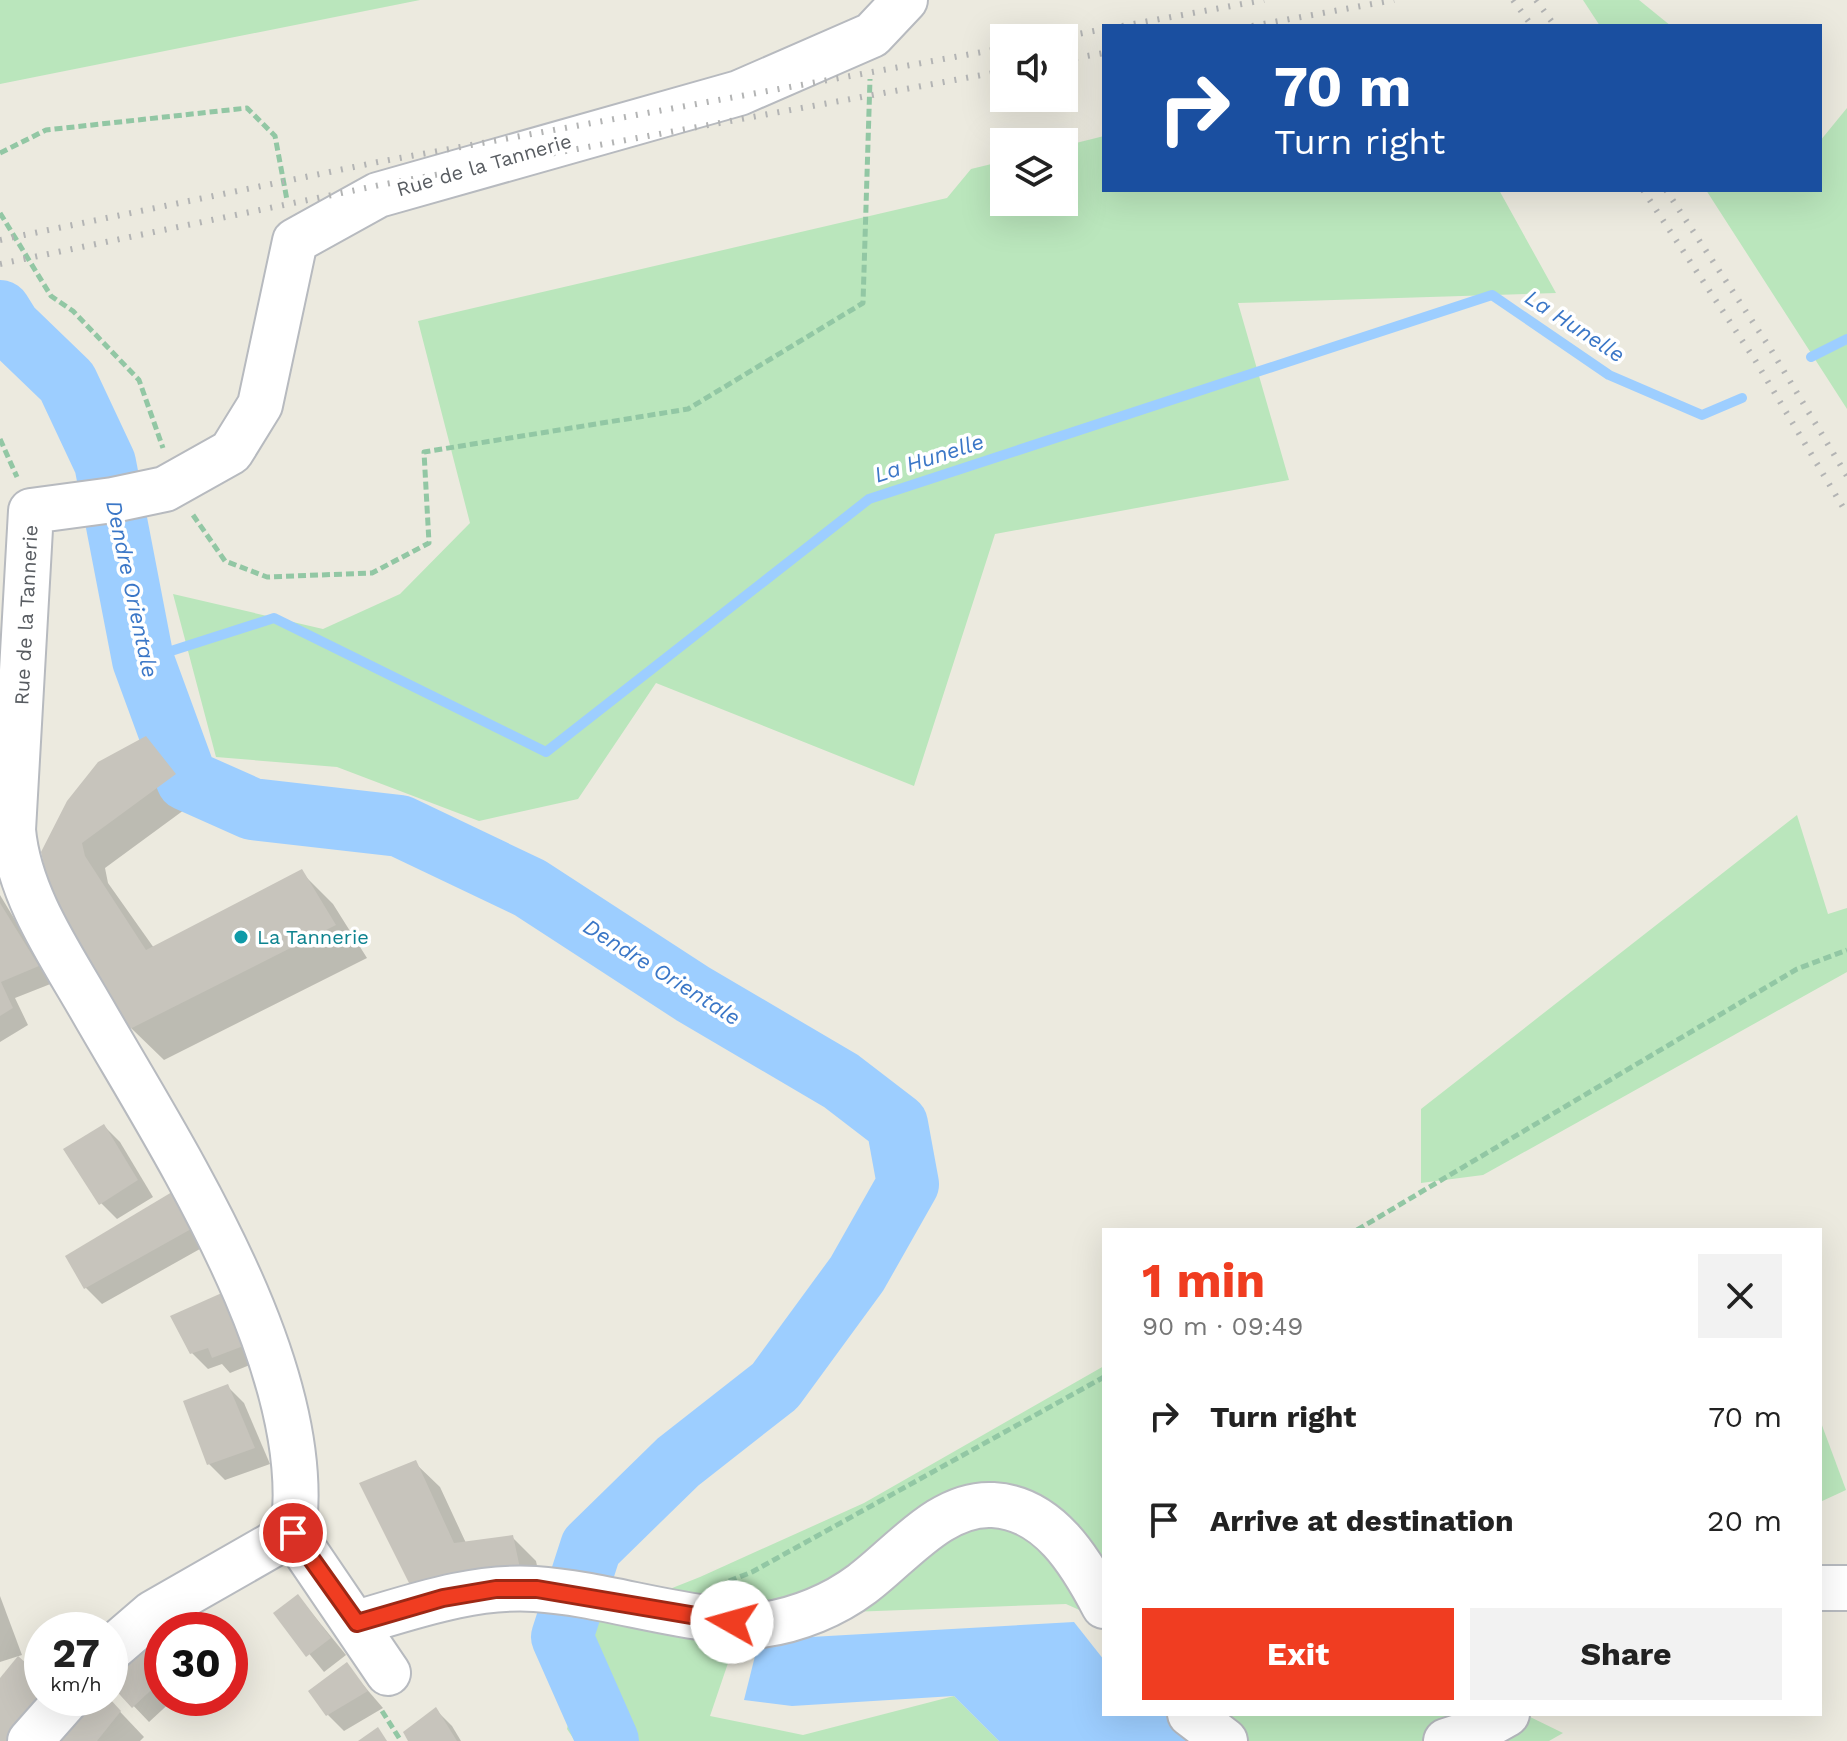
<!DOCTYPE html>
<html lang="en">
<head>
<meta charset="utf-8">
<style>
	body { margin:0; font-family:"Work Sans",sans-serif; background:#f2f2f2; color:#222; height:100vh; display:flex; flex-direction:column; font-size:30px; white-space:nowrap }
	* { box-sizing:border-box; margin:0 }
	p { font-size:26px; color:#767676 }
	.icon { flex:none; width:44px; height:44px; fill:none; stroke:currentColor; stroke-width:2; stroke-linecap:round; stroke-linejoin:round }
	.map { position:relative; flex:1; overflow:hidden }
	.sheet { position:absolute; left:1102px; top:1228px; width:720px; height:488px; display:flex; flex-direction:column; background:#fff; border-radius:0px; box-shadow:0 8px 32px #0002 }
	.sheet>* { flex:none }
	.banner { position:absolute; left:1102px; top:24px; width:720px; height:168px; border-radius:0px; box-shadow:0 8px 32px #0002; background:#1a4fa0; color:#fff; overflow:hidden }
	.controls { position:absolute; left:990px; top:24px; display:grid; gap:16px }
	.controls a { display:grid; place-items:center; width:88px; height:88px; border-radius:0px; background:#fff; box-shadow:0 8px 32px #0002; font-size:40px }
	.speed { position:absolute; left:24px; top:1612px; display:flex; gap:16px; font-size:40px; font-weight:700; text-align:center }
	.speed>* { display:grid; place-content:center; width:104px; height:104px; border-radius:50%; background:#fff; box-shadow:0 8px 32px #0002; line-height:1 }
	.speed small { font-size:20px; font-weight:400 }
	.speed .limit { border:12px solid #d22; background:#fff; color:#111 }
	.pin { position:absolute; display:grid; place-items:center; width:68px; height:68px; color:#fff; margin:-34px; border:4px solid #fff; border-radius:50%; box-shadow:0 2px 8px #0007 }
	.me { position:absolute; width:88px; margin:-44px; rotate:277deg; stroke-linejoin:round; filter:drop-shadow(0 0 6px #0008) }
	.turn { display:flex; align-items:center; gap:28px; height:168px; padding:0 40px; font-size:36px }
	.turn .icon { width:104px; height:104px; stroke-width:2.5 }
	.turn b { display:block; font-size:56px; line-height:68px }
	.round { display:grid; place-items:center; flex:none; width:84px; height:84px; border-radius:0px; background:#f2f2f2 }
	.headline { display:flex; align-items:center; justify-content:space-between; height:136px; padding:0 40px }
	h1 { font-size:48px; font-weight:700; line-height:60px; color:#f03d21 }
	.button { display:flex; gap:16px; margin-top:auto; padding:16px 40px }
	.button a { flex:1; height:92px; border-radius:0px; background:#f03d21; color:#fff; font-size:32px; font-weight:700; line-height:92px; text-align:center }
	.button a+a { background:#f2f2f2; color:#222 }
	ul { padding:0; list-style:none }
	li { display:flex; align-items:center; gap:24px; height:104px; padding:0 40px }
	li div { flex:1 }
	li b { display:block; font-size:30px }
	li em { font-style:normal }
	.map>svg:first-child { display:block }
	.green { fill:#bae6bc }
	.water { fill:#9dceff }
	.shadow { fill:#0003 }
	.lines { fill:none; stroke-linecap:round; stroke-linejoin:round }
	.stream { stroke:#9dceff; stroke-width:10 }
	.river { stroke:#9dceff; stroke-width:62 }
	.building { fill:#c7c4bc }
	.minor-casing { stroke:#b7babf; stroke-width:48 }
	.path { stroke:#92c7a4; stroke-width:5; stroke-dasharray:8 4; stroke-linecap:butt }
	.minor { stroke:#fff; stroke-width:44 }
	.rail { stroke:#b3b4b4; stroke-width:6; stroke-dasharray:2 10; stroke-linecap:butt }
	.route-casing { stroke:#9c2815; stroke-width:20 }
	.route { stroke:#f03d21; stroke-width:14 }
	.culture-dot { fill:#0f9aa8; stroke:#fff; stroke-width:3 }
	.labels { text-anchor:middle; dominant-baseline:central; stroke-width:7; stroke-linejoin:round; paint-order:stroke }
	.street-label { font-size:20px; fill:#585c61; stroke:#fff }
	.culture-label { font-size:20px; fill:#0d838f; stroke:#fff; text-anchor:start }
	.water-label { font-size:22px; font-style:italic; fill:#3b77c7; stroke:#fff }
</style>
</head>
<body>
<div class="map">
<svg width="1847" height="1741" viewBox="0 0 1847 1741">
	<rect width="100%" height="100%" fill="#eceadf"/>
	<g class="green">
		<path d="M0,0h420l-420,84z"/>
		<path d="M1583,0h56l32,26h-71z"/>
		<path d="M1847,108v301l-141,-219h114v-49z"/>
		<path d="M1104,136v54h395l57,103 -318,10 51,177 -294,54 -81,252 -258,-103 -78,116 -99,22 -142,-54 -121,-10 -43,-163 150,35 77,-35 70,-71 -52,-202 529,-123 24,-29 33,-8v41h60v-56z"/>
		<path d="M1797,815l31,99 19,-6v64l-364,203 -62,8v-74z"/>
		<path d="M1104,1366v255l-38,-17 -322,12 -34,100 93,19 151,-39 45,45h-424l-8,-12 27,-110 106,-42 164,-74z"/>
		<path d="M1820,1420l26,70 -26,12z"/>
		<path d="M1219,1714h305l39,19 -14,8h-300z"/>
	</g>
	<path class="water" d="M1074,1622l30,38v54h60l30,27h-195l-45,-45 -162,10 -48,-6 15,-60z"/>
	<g class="shadow">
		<path d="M145,739l54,60 -94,69 3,15 46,65 147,-76 32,32 34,54 -203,102 -33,-32 -88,-176 26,-50z"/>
		<path d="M0,895l53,88 -38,15 13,27 -28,17z"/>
		<path d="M104,1126l16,16 33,55 -36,22 -16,-16z"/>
		<path d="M172,1195l35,50 -105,59 -16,-16 -18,-32z"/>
		<path d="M224,1295l36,66 -30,12 -8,-9 -14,5 -16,-16z"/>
		<path d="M228,1387l16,16 26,61 -45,16 -16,-16z"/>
		<path d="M415,1463l25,24 26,56 46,-6 24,24 9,41 -132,-16z"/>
		<path d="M0,1596l22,59 -22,7z"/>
		<path d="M298,1596l48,59 -22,17 -48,-59z"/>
		<path d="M164,1625l4,5h-6v68h13l-26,24 -39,-41v-6z"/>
		<path d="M346,1665l37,43 -39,23 -16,-16z"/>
		<path d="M107,1698l37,39 -4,4h-89z"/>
		<path d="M436,1710l16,16 9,15h-50z"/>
	</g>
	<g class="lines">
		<g class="stream">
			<path d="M1811,357l36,-18"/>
			<path d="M143,660l131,-42 272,134 323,-253 623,-204 117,80 93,40 40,-17"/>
		</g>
		<path class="river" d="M0,311l10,16 57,55 38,81 38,197 44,120 65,29 148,17 130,62 163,106 148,87 56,43 11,60 -51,90 -82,112 -97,76 -87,85 -29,90 46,104"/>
	</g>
	<g class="building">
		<path d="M146,736l30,38 -94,69 3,13 61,94 156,-81 34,56 -206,104 -78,-127 -11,-50 26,-51 31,-39z"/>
		<path d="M0,903l39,63 -38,16 12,26 -13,8z"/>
		<path d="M104,1124l34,56 -39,25 -36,-56z"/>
		<path d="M172,1192l21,36 -109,61 -19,-33z"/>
		<path d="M224,1292l22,53 -34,13 -4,-10 -18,6 -20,-38z"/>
		<path d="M228,1384l27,64 -48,17 -24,-64z"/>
		<path d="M416,1460l38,83 59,-8 9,43 -111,9 -52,-104z"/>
		<path d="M298,1594l33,44 -25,19 -33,-44z"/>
		<path d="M164,1623l4,7h-6v50l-30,28 -22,-24v-12z"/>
		<path d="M18,1656l24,21 2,21 -37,43h-7v-63z"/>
		<path d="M347,1662l21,29 -42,25 -18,-25z"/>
		<path d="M85,1698h24l12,13 -24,30h-49z"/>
		<path d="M436,1707l21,34h-49l-5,-9z"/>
		<path d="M378,1727l9,14h-29z"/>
	</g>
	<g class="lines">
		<defs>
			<g id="minor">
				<path d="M293,1533l95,140"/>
				<path d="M1820,1588h25"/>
				<path d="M357,1623c58,-17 117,-38 178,-34 60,4 119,23 179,30 15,2 33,8 48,6 36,-5 72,-20 100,-41 39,-29 79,-82 131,-79 56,3 88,57 111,101"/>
				<path d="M110,1650l43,-37 140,-80c24,-165 -120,-383 -200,-522 -32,-56 -74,-115 -80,-181l18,-319 82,-11 52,-11 66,-37 29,-47 35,-164 83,-46 361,-102 133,-58 33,-35"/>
				<path d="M1190,1714l35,27"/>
				<path d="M30,1741l38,-43"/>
				<path d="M1446,1741l31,-10 30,-17"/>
			</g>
		</defs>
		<use href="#minor" class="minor-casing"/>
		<g class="path">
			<path d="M0,153l46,-23 201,-22 28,28 12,64"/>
			<path d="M0,213l51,83 22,15 66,69 24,68"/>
			<path d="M0,439l17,38"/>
			<path d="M193,515l32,46 42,16 105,-4 57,-30 -5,-91 264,-43 175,-106 7,-224"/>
			<path d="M1357,1230l440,-261 50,-19"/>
			<path d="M729,1581l23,-9 352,-195"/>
			<path d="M382,1711l19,30"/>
		</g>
		<use href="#minor" class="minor"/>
		<g class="rail">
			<path d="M1513,0l19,26"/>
			<path d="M1536,0l19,26"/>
			<path d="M1122,26l142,-26"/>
			<path d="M1252,26l142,-26"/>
			<path d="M1057,38l47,-9"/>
			<path d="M1064,60l40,-7"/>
			<path d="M1643,190l112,170 92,154"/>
			<path d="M1666,190l104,158 77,128"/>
			<path d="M0,240l378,-78 626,-114"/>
			<path d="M0,264l380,-79 624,-114"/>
		</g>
	</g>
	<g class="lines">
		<defs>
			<path id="route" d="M293,1533l64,90 86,-25 53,-9h41l195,33"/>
		</defs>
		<use href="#route" class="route-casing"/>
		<use href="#route" class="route"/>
	</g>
	<circle class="culture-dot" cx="241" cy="937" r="8"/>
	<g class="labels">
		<g class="street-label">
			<text transform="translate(484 165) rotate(-16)">Rue de la Tannerie</text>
			<text transform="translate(26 615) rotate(-87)">Rue de la Tannerie</text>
		</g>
		<g class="culture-label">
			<text x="257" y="937">La Tannerie</text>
		</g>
		<g class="water-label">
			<text transform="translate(1575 326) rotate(33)">La Hunelle</text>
			<text transform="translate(929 458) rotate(-18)">La Hunelle</text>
			<text transform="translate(132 589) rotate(78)">Dendre Orientale</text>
			<text transform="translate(662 972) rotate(32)">Dendre Orientale</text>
		</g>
	</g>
</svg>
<div class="controls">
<a><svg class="icon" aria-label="sound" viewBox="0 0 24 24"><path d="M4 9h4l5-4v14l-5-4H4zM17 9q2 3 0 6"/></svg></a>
<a><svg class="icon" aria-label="layers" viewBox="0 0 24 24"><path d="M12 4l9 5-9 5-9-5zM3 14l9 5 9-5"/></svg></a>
</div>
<div class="speed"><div>27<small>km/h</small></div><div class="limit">30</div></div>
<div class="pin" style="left:293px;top:1533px;background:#d93025"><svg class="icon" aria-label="arrive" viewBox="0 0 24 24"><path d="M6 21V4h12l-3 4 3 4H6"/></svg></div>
<svg class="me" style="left:732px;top:1622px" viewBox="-20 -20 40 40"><circle r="19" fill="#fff"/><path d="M0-13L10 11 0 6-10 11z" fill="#f03d21"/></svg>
<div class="banner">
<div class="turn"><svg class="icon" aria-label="right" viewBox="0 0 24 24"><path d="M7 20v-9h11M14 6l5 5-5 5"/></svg><div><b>70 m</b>Turn right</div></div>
</div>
<section class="sheet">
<div class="headline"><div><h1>1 min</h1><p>90 m · 09:49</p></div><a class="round"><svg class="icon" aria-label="close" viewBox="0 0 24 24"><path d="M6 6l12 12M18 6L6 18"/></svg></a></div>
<ul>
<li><svg class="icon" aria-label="right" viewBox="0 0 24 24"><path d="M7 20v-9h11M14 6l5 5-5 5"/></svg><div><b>Turn right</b></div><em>70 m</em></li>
<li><svg class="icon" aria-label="arrive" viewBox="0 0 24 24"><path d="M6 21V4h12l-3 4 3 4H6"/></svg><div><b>Arrive at destination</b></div><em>20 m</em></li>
</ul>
<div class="button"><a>Exit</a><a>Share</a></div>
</section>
</div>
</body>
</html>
